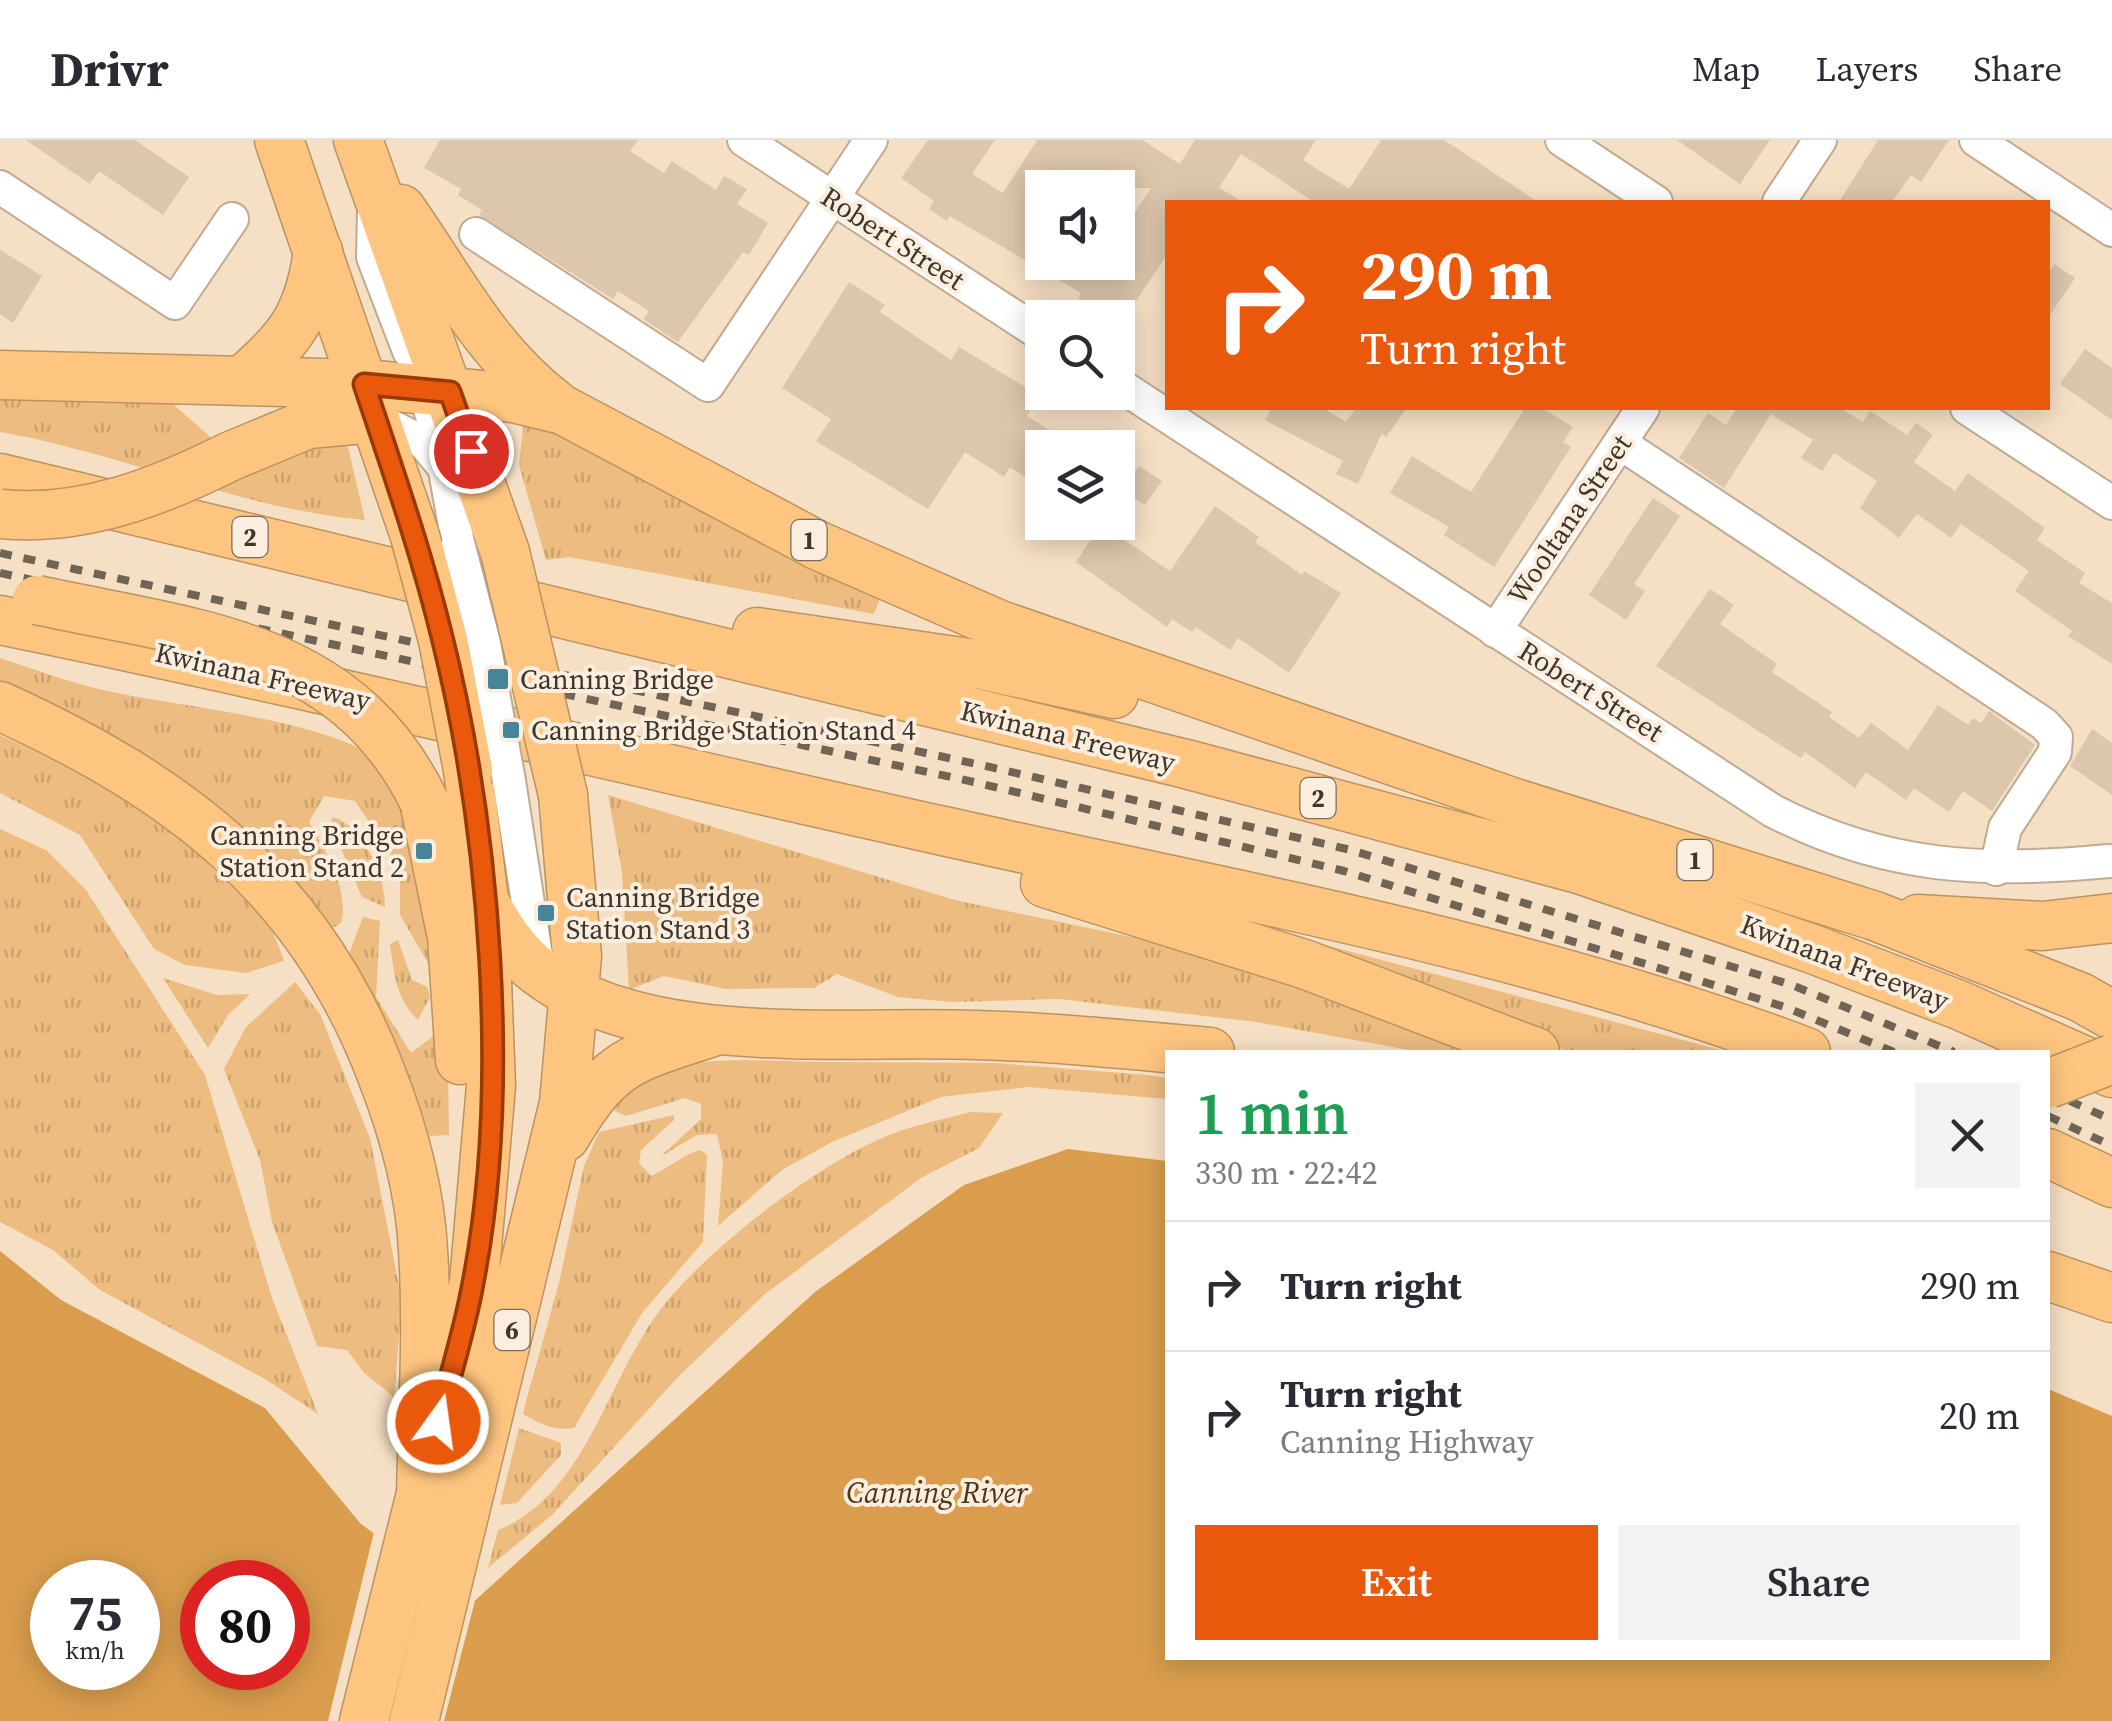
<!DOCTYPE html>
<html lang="en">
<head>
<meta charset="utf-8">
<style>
	body { margin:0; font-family:"Source Serif 4",serif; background:#f2f2f3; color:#2b2b33; height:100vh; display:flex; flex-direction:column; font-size:38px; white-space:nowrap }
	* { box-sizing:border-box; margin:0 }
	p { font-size:32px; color:#7c7c81 }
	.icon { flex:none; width:55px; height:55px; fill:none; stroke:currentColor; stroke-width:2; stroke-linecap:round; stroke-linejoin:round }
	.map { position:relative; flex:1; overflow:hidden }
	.sheet { position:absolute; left:1165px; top:910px; width:885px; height:610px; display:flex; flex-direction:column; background:#fff; border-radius:0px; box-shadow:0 5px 25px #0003 }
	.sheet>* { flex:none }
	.banner { position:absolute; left:1165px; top:60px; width:885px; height:210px; border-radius:0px; box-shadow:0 5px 25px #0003; background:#ea580c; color:#fff; overflow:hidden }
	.tools { position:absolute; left:1025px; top:30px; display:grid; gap:20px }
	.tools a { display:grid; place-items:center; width:110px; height:110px; border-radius:0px; background:#fff; box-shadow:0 5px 25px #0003; font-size:50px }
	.speed { position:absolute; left:30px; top:1420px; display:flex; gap:20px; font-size:50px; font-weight:700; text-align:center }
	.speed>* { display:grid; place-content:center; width:130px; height:130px; border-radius:50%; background:#fff; box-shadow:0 5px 25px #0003; line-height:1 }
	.speed small { font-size:25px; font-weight:400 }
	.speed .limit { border:15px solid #d22; background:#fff; color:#111 }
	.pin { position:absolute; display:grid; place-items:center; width:85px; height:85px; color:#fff; margin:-42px; border:5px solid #fff; border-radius:50%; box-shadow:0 2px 10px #0007 }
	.me { position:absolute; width:110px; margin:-55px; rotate:14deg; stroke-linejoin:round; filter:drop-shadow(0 0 8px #0008) }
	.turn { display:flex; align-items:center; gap:35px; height:210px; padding:0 30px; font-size:45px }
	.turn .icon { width:130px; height:130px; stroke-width:2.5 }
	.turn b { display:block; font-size:70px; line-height:85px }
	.round { display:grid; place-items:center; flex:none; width:105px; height:105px; border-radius:0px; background:#f2f2f3 }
	.headline { display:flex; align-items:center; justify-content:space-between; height:170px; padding:0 30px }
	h1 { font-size:60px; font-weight:600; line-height:75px; color:#1e9e55 }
	.primary-button { display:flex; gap:20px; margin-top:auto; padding:20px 30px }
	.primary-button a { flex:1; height:115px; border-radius:0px; background:#ea580c; color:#fff; font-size:40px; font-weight:600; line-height:115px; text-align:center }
	.primary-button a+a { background:#f2f2f3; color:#2b2b33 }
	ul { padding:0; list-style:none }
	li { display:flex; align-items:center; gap:30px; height:130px; padding:0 30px; border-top:2px solid #e1e1e2 }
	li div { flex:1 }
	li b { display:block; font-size:38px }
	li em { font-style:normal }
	header { display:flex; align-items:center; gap:60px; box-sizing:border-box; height:140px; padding:0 50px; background:#fff; border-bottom:2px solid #e1e1e2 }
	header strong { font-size:48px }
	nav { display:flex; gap:55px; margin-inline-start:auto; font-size:35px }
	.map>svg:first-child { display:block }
	.grass { fill:url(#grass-tufts) }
	.water { fill:#d99d4d; fill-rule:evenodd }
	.pier { fill:#f6e0c5 }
	.building { fill:#dcc6ac; fill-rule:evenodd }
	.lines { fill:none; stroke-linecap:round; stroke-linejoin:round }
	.minor-casing { stroke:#c0aa91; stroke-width:36 }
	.highway-casing { stroke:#ba9362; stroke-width:51 }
	.minor { stroke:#fff; stroke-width:32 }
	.highway { stroke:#fdc57f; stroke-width:48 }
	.rail { stroke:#706455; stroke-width:8; stroke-dasharray:12 12; stroke-linecap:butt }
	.minor-bridge-casing { stroke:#c0aa91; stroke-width:36; stroke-linecap:butt }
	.highway-bridge-casing { stroke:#ba9362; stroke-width:51; stroke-linecap:butt }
	.minor-bridge { stroke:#fff; stroke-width:32 }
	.highway-bridge { stroke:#fdc57f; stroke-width:48 }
	.route-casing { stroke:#983908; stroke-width:25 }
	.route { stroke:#ea580c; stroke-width:18 }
	.poi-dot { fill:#458499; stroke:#fceedf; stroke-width:4 }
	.labels { text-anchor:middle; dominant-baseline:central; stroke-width:8; stroke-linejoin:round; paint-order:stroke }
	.shield { fill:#fceedf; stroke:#776d61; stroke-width:2.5 }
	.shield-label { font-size:25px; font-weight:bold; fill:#3e362b }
	.street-label { font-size:28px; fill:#3e362b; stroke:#fceedf }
	.poi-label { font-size:28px; fill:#3e362b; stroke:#fceedf; text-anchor:start }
	.water-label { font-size:30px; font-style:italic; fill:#4f3614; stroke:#fceedf }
</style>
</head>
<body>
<header>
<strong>Drivr</strong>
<nav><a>Map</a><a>Layers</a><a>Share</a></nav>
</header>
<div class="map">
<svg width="2112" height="1581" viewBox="0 0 2112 1581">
	<defs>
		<pattern id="grass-tufts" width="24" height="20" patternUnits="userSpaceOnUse" patternTransform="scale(2.5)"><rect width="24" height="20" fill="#ecbc80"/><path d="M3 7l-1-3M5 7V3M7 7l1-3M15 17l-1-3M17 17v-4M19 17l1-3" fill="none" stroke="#cba26f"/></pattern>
	</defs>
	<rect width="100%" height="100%" fill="#f6e0c5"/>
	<g class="grass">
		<path d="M0,260l173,4 42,37 120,-6 13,12 17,73c-126,-11 -242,-67 -365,-88z"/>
		<path d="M524,279l49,17 310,155 -9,23 -305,-57 -23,3 -27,-95z"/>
		<path d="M0,518c34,11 68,24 103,32 68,16 234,30 280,74 22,22 39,142 47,178l-2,21 -28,-48v-47l-45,-67 -31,-5 -15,26c16,28 41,69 32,101l-16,10 -325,-247z"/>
		<path d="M0,595c43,20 93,35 133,60 61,38 130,96 151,166l-38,12 -61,-8 -31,-16 -74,-114 -80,-42z"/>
		<path d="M608,655l347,105 267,56 263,96h-65l-164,-30 -196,-23 -109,3 -53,-5 -61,-23 -23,14 -88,1 -62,-13 -35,14 -7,-118z"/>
		<path d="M333,677c31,10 52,59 52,90l-23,-10 -32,-74z"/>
		<path d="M0,689l46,21 40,40 119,185 67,223 46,116 -53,-35 -165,-89 -47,-40 -53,-28z"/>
		<path d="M363,777l17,4 -4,76 35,56 21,-16 15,-39 2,137 -18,1 -15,-8 -69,-169z"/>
		<path d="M398,800l14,40 15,7 3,10 -12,23c-22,-21 -24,-47 -28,-76z"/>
		<path d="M1318,803l410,109h-157l-254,-93z"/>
		<path d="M163,838l54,17 33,-1 -22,21 -20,33z"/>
		<path d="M295,842l25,32 50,124 32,163 -8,96 -30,-24 -17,-23 -30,-4 -45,-124 -12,-62 -36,-91 22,-42z"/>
		<path d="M819,922l176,1 153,12 19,3v21l-139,-12 -87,10 -109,45 -50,28 -64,56 5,-64 -6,-28 -20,1 -37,22 41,-38v-15l-16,-6 -59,18 -17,-8c26,-62 155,-46 210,-46z"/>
		<path d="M970,972l33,1 -24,35 -58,30 -156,116 -86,82 -127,139 -64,53 10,-38c89,-36 108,-150 163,-221 46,-60 152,-141 221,-171 27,-12 59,-18 88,-26z"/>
		<path d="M674,975v5l-33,30 -2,13 12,13c17,-7 32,-22 49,-26l7,5 -4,87 -61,71 -68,115c-20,3 -34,-4 -51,-14l3,-13 33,-118 25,-117 15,-34z"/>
		<path d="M519,1288l42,15v12l-44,48 -17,2z"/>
	</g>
	<path class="water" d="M1068,1009l99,12 1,497h880v-269l64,27v305h-2112v-470l61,49 204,108 95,115 109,83 346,-314 149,-107zM52,1442h86v86h-86zM202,1442h86v86h-86z"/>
	<path class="pier" d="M375,1388l94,72 8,-7 -33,128h-116z"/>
	<g class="building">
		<path d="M26,0h109l54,37 -26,38 -64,-44 -9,13z"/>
		<path d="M440,0h198l-8,11 34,22 8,-12 44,29 8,-14 23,13 -10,15 31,19 -19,32 -6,-3 -65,90 -35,-23 6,-8 -31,-20 -5,8 -134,-84 3,-5 -24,-15 3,-6 -37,-21z"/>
		<path d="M928,0h67l-23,34 31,19 34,-53h105l38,24 15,-24h121l-13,20 46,29 32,-49h63l94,62h-224l-73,-48 -22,34 24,14h-75v51l-48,72 -2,-7h-10l-30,-20 3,-5 -131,-77 -3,5 -18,-12 5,-8 -33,-23zM1057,38l13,10h81l-27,41 7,4 -13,29h-76v-74h9z"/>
		<path d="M1677,0h93l-30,44z"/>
		<path d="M1878,0h71l-28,42 -10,-7 -19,27h-53z"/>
		<path d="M0,110l42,26 -29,47 -13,-9z"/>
		<path d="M2054,124l21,14 -27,40v-44z"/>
		<path d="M849,142l36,23 -5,7 71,48 8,-13 81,49 -13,20 51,32h-36v13l-12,19 -20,-13 -6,10 -39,-25 -37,57 -112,-68 15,-22 -49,-31z"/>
		<path d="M2085,209l27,19v52l-52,-36z"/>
		<path d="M1272,268h51l23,14 10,-14h51l-21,29 -4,-4 -24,51 -22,-10 7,-13 -78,-41z"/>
		<path d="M1525,268h17l31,19 -10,15 8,5 -77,120 -50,-32 5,-8 -59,-34 22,-37 59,36z"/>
		<path d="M1737,268h103l23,14 7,-11 37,24 9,-12 17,12 -19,27 41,29 13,-18 20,14 57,41 -8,12 48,33 -6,10 33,20v61l-44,-28 4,-5 -57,-40 14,-20 -68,-47 -10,14 -34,-24 -18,24 -39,-30 17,-27 -43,-28 -12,18 -21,-13 12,-18 -42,-26 -47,74 -45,-30 29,-45 18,12z"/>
		<path d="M1139,326l23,15 -17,24 -23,-15z"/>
		<path d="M1653,358l27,18 -46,68 11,7 -19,29 -37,-25z"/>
		<path d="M1215,366l44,31 -4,5 47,33 2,-4 37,22 -52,80 -51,-35 -8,12 -34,-23 -4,5 -20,-13 -5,8 -91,-65 25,-38 69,47z"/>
		<path d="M1710,449l24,16 -14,19 57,40 -5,8 60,40 -3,5 30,21 12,-15 37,27 30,-45 30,20 5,-7 8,5 8,-12 46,34 -43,66 -29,-20 -14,21 -35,-24 -8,12 -40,-28 -11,16 -50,-36 -4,6 -145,-92z"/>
		<path d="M2092,589l20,14v52l-42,-29z"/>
	</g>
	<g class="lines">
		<defs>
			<g id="minor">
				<path d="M744,0l298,195"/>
				<path d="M1562,0l94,62"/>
				<path d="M1976,0l136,90"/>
				<path d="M0,47l175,116 57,-84"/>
				<path d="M1779,62l41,-62"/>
				<path d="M374,71l-1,46 36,94"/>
				<path d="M476,94l232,151 163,-245"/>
				<path d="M1118,244l655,427c113,58 212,62 336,50"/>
				<path d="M426,257l13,40 19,106"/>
				<path d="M1967,268l145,95"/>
				<path d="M375,278l49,25 20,24"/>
				<path d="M1620,303l424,281 12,13 -1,15 -50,76 -9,41"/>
				<path d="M1495,491l148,-223"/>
				<path d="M509,641l30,193"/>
			</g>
			<g id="highway">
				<path d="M279,0l136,396"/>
				<path d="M358,0l147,412"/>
				<path d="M401,69c50,71 84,142 155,196"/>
				<path d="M0,235l364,9 149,14 50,12 256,136 181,79 515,178 360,113 205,81 32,18"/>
				<path d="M242,241c49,-42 67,-66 76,-130"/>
				<path d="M231,316l77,-32 67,-6"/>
				<path d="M0,338l1186,286 393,105 231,79 149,57 153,68"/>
				<path d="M0,480c317,65 632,142 948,212 288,64 580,115 858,220"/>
				<path d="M757,492l225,33 132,29"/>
				<path d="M0,566c178,81 309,179 381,367 22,56 39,117 42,177 5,80 0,162 -2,242"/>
				<path d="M424,661l28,136 8,123"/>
				<path d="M1045,743l259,81 231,88"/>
				<path d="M484,761c15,27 30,52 55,71 107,82 308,58 437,63 78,2 156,10 234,17"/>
				<path d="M1918,779l125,7 69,-8"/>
				<path d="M565,997c46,-79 67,-78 150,-106"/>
				<path d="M2048,1013l64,30"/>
				<path d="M2048,1136l64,22"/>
				<path d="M364,1581l110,-439 17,-196 -7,-185 -16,-131"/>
				<path d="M414,1581l150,-618 13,-147 -14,-161"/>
			</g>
		</defs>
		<use href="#minor" class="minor-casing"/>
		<use href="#highway" class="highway-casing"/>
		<use href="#minor" class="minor"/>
		<use href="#highway" class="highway"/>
		<g class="rail">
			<path d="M0,413l981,212 370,85 441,135 162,67"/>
			<path d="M0,433l974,209 370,89 441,136 109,45"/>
			<path d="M2048,951l64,29"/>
			<path d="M2048,976l64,30"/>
		</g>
		<defs>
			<path id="minor-bridge" d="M458,403l26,100 25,138"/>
			<g id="highway-bridge">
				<path d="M0,374c82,8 159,-22 231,-58"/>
				<path d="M415,396l28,104 25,130"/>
				<path d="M505,412l58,243"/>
				<path d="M37,460c155,34 309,41 387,201"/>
				<path d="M2048,944l64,-25"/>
			</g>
		</defs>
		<use href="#minor-bridge" class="minor-bridge-casing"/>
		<use href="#highway-bridge" class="highway-bridge-casing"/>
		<use href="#minor-bridge" class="minor-bridge"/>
		<use href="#highway-bridge" class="highway-bridge"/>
	</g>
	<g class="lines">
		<defs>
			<path id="route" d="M438,1282c12,-46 27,-93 35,-139 38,-195 17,-454 -31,-646 -21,-86 -50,-169 -78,-253l86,8 21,59"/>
		</defs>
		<use href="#route" class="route-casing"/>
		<use href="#route" class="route"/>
	</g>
	<g class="poi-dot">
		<rect x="486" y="527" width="24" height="24" rx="5"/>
		<rect x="501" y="580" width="20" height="20" rx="5"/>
		<rect x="414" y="701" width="20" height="20" rx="5"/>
		<rect x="536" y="763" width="20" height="20" rx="5"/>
	</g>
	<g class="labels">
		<g class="shield">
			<rect x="232.5" y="377" width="35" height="40" rx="8"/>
			<rect x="791.5" y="380" width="35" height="40" rx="8"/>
			<rect x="1300.5" y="638" width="35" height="40" rx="8"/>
			<rect x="1677.5" y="700" width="35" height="40" rx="8"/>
			<rect x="494.5" y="1170" width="35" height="40" rx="8"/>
		</g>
		<g class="shield-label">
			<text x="250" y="397">2</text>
			<text x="809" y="400">1</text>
			<text x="1318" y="658">2</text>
			<text x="1695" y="720">1</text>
			<text x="512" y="1190">6</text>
		</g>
		<g class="street-label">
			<text transform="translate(893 98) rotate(33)">Robert Street</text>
			<text transform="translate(1569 379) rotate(-56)">Wooltana Street</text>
			<text transform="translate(263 536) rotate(13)">Kwinana Freeway</text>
			<text transform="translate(1591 551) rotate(32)">Robert Street</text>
			<text transform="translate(1068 596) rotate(14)">Kwinana Freeway</text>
			<text transform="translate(1845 822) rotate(21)">Kwinana Freeway</text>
		</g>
		<g class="poi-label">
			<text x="520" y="539">Canning Bridge</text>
			<text x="531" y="590">Canning Bridge Station Stand 4</text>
			<text x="404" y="695" text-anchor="end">Canning Bridge<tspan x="404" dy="32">Station Stand 2</tspan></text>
			<text x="566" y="757">Canning Bridge<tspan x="566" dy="32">Station Stand 3</tspan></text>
		</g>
		<g class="water-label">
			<text x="937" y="1352">Canning River</text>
		</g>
	</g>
</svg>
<div class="tools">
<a><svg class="icon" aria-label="sound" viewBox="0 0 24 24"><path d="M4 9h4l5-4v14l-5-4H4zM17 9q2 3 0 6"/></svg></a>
<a><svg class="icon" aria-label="search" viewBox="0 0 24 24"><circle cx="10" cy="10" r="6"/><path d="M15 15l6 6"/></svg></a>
<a><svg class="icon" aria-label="layers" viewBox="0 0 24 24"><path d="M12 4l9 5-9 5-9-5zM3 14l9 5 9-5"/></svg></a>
</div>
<div class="speed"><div>75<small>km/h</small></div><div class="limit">80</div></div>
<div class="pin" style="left:471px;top:311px;background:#d93025"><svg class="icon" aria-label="arrive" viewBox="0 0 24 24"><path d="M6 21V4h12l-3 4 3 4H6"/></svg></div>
<svg class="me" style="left:438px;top:1282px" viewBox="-20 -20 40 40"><circle r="17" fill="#ea580c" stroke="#fff" stroke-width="3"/><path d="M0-11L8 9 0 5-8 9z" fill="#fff"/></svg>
<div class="banner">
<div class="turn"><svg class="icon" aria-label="right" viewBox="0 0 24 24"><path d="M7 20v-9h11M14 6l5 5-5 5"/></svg><div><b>290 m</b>Turn right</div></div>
</div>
<section class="sheet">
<div class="headline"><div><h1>1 min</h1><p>330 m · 22:42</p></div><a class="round"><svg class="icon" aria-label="close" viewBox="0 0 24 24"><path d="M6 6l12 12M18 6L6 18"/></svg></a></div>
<ul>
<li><svg class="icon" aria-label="right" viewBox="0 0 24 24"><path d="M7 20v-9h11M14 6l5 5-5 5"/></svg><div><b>Turn right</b></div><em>290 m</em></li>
<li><svg class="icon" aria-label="right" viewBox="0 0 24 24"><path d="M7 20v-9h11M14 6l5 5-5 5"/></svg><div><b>Turn right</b><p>Canning Highway</p></div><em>20 m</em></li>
</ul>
<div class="primary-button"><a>Exit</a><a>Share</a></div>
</section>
</div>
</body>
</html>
